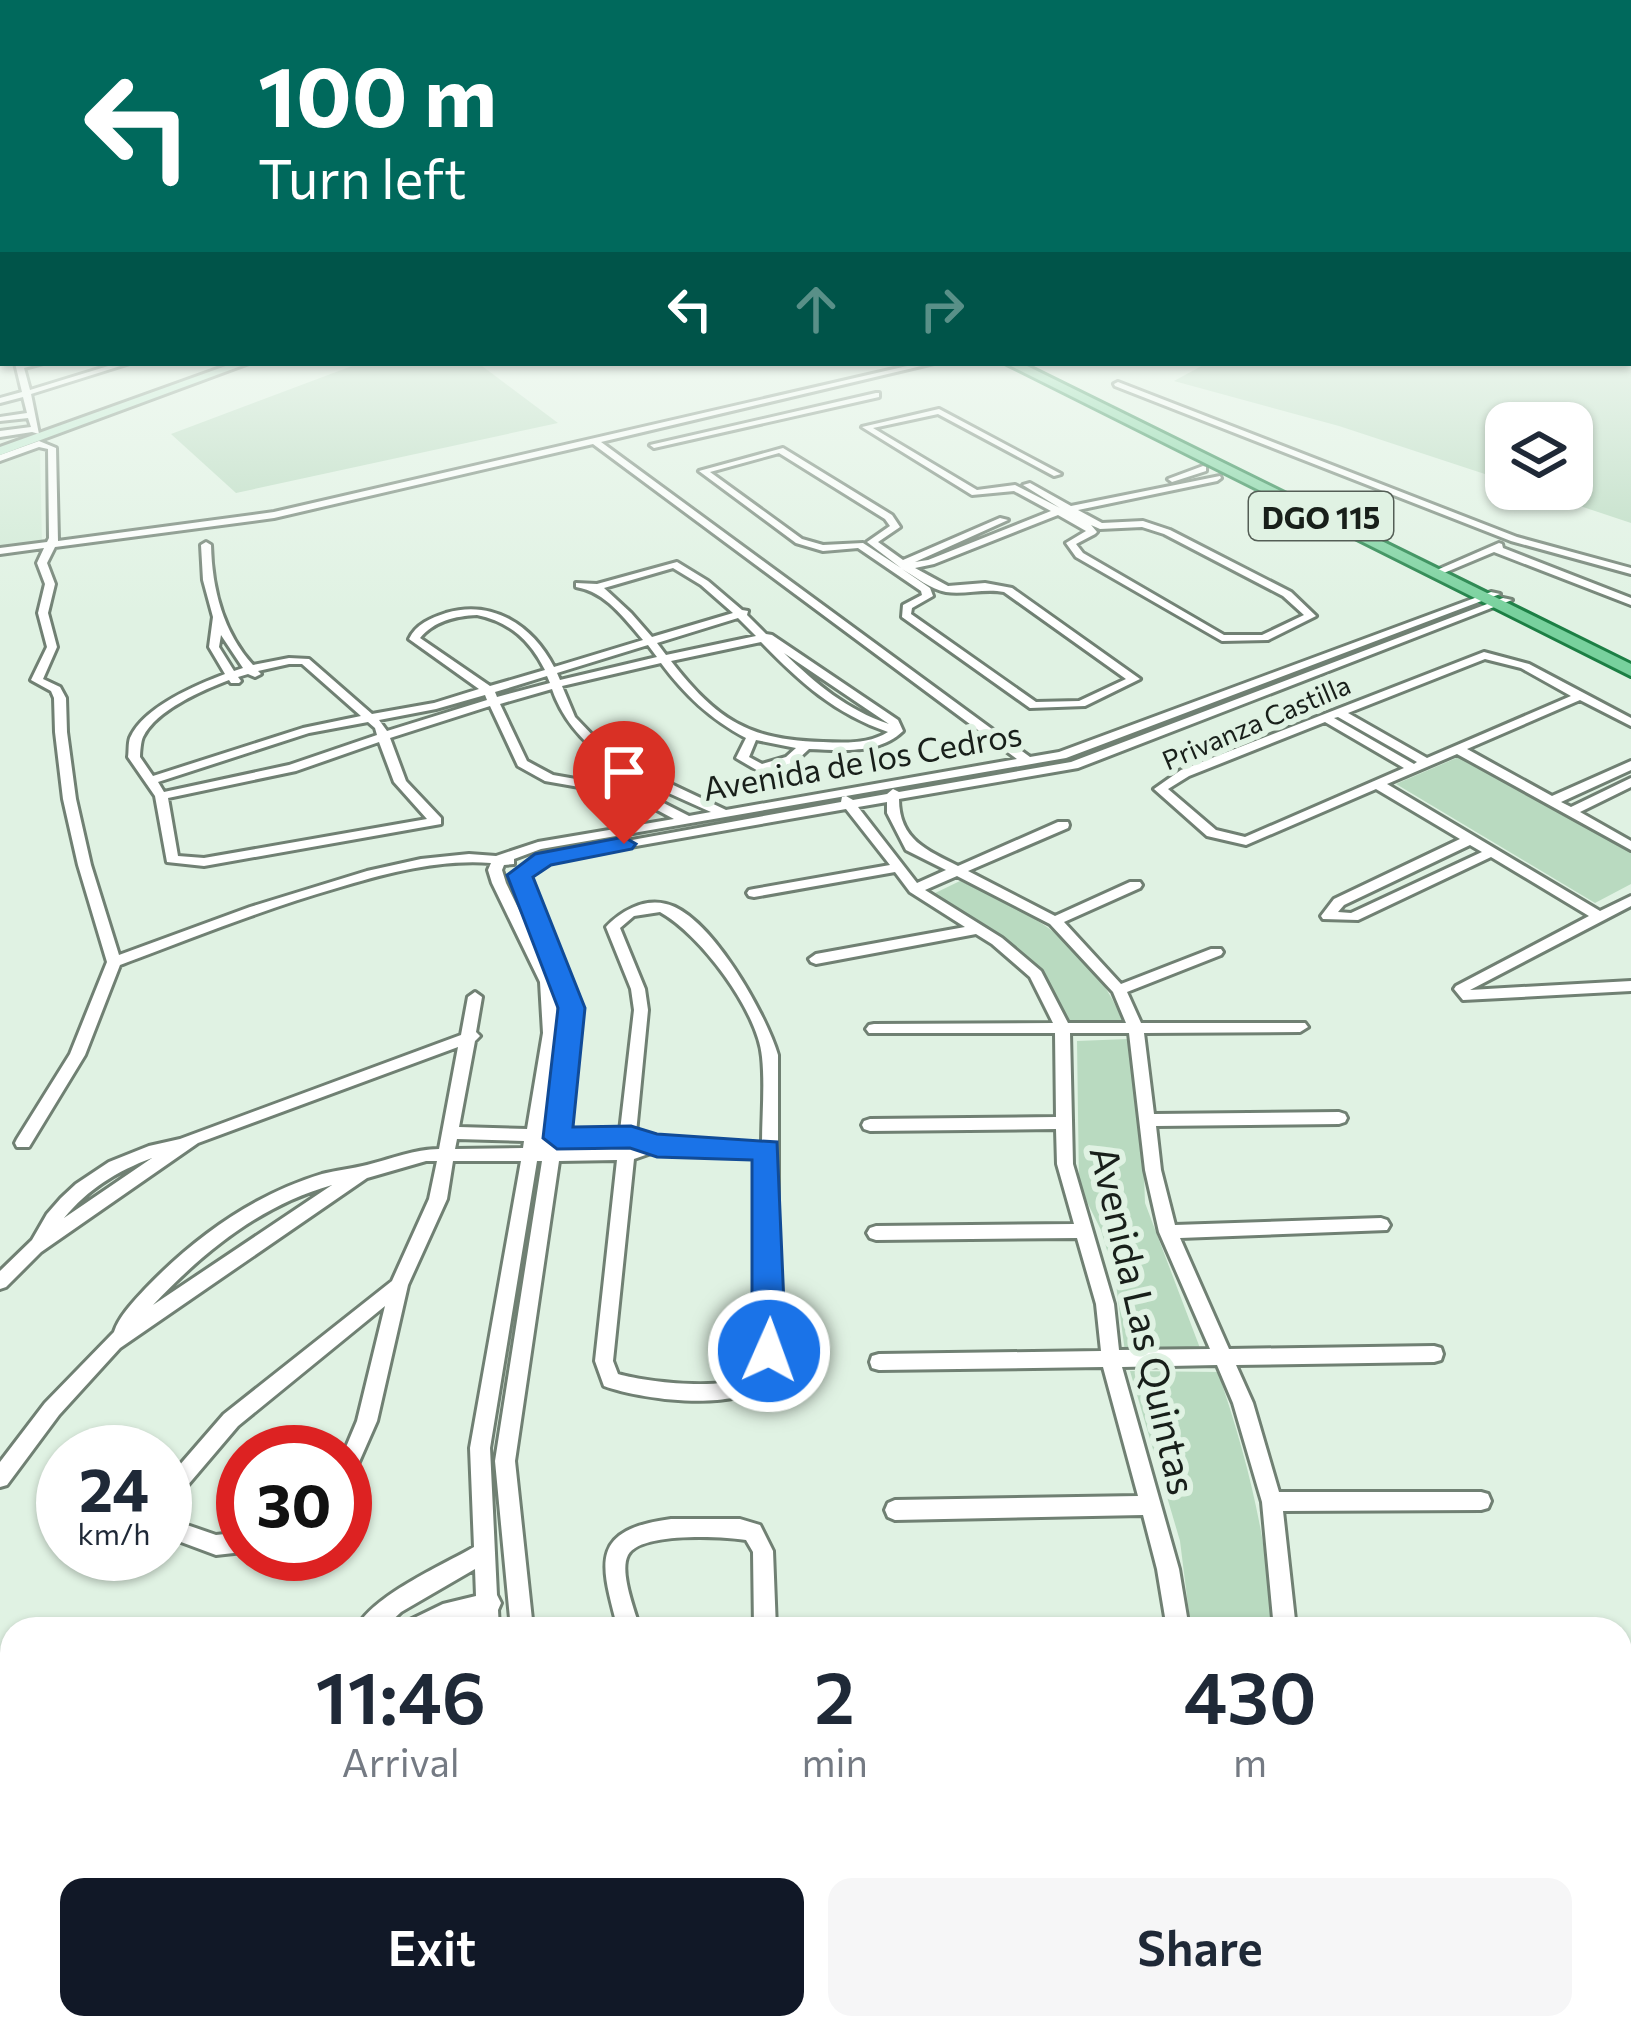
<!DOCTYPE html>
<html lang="en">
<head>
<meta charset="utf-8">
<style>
	body { margin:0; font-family:Commissioner,sans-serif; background:#f6f6f7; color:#1f2937; height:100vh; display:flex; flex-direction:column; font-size:45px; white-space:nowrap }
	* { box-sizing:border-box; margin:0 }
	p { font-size:39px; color:#747a83 }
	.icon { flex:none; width:66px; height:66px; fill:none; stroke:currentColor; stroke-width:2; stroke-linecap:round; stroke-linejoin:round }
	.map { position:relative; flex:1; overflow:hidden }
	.side { position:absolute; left:0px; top:1617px; width:1632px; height:423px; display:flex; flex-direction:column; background:#fff; border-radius:36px 36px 0 0; box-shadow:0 3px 9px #0004 }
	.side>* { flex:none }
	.top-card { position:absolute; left:0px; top:0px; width:1632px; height:366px; box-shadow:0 3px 9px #0004; background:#00695c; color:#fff; overflow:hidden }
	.controls { position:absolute; left:1485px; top:402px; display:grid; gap:24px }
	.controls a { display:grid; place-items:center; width:108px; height:108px; border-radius:24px; background:#fff; box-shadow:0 3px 9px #0004; font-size:60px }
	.speed { position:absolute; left:36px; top:1425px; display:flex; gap:24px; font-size:60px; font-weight:700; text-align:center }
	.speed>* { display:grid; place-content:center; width:156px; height:156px; border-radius:50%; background:#fff; box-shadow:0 3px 9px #0004; line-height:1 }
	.speed small { font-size:30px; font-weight:400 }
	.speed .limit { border:18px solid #d22; background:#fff; color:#111 }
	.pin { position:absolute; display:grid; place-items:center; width:102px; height:102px; color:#fff; margin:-123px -51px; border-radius:50% 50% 50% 0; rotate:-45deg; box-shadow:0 0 12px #0007 }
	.pin .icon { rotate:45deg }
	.me { position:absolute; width:132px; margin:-66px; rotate:2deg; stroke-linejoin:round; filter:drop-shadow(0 0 9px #0008) }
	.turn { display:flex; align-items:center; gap:42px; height:252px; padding:0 60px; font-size:54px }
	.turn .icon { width:156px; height:156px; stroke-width:2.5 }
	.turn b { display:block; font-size:84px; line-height:102px }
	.lanes { display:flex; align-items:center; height:114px; padding:0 60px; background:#0003; justify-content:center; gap:60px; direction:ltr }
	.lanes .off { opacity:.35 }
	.eta { display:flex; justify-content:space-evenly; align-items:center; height:204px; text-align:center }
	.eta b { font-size:72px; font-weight:600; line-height:84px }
	.action { display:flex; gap:24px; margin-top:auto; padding:24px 60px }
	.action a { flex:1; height:138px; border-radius:24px; background:#111827; color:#fff; font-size:48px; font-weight:600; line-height:138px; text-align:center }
	.action a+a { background:#f6f6f7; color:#1f2937 }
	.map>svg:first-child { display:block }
	.built { fill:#d1ead6 }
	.green { fill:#b9dac0 }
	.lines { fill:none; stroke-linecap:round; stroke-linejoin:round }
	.minor-casing { stroke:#708073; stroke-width:6 }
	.secondary-casing { stroke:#708073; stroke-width:6 }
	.primary-casing { stroke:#1c7f44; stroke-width:6 }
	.minor { fill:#fff; fill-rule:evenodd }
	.secondary { fill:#bce8ce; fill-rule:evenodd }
	.primary { fill:#78d19d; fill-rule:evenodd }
	.route { fill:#1a73e8; stroke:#114b97; stroke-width:3 }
	.labels { text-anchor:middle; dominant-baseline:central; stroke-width:12; stroke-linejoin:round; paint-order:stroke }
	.far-street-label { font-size:27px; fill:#181f1a; stroke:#e0f2e3 }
	.shield { fill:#e0f2e3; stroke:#545e56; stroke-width:3 }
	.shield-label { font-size:30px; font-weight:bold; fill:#181f1a }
	.street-label { font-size:33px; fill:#181f1a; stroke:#e0f2e3 }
	.near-street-label { font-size:39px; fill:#181f1a; stroke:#e0f2e3 }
</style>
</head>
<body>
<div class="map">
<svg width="1631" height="2039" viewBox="0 0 1631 2039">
	<rect width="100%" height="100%" fill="#e0f2e3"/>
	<path class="built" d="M40,448l2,96 -42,6v-88z"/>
	<g class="green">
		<path d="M360,363h118l80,60 -322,70 -65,-59z"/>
		<path d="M1207,363l424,1v159l-102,-34h43v-66h-66v58l-167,-55 -165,-45z"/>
		<path d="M1461,756l170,96v32l-36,19 -199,-119z"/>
		<path d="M960,881c74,32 132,65 164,143l-54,-3c-40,-76 -72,-81 -139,-126z"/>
		<path d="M1128,1039l14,81 3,83 58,153 -78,-4 -10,-75 -14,-47 -22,-44 -2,-145z"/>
		<path d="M1130,1371l88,1c29,86 50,166 54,257h-81l-11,-88z"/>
	</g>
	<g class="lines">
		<defs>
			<g id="minor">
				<path d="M3,326v4l-3,1v-4z"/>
				<rect x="1629" y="334" width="2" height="4"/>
				<rect x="0" y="346" width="3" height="4"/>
				<path d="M15,363h28l-19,5 6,22 88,-27h12l-99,31 8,40 -7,-2 -32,5v-6l31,-4 -3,-9 -28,3v-4l27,-4 -4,-16 -23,6v-5l22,-6z"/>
				<path d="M920,363h14l-333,79 429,315 29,-5 432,-160 9,2 -434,164 -220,38 7,4 34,-6 6,-5 6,3 172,-30 432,-164 9,2 -434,168 -179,31c0,41 28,51 59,67l100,-44h10l1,3 -1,3 -100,43 87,45 75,-34h10l2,3 -2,3 -76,34 57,62 90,-35h10l2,3 -2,3 -94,37 14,31h164l3,4 -8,5 -156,1 10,81 185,-2 6,2 2,4 -2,4 -6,2 -183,2 5,44 14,55 206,-7 6,2 3,5 -3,5 -207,8 49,111 205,-3 7,2 2,6 -2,6 -7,2 -198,3 17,38 26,89h202l7,2 3,7 -3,7 -7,2 -198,1 13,118h-22l-12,-127 -29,-99 -16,-38 -95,2 57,202 10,60h-22l-10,-60 -14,-54 -248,5 -7,-3 -3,-7 3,-7 7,-3 243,-4 -35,-129 -224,3 -7,-2 -2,-6 2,-6 7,-2 222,-3 -5,-47 -19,-66 -201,2 -6,-2 -3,-5 3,-5 6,-2 198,-2 -17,-60 -1,-35 -186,2 -6,-2 -2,-4 2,-4 6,-2 186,-2 -1,-84h-186l-3,-4 3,-4 5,-1 179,-1 -23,-46 -38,-33 -16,-10 -160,30 -5,-2 -2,-3 7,-5 149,-27 -55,-35 -15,-20 -141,25 -5,-1 -2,-3 2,-3 5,-1 136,-24 -44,-56 -267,47 -31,7 -21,14 -1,9 48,102 5,40 -15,101 56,2 14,-121 -3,-21 -25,-62c14,-15 37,-29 60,-23 44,10 100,110 112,151v296c-3,12 -6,26 -16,34 -30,27 -123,14 -158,1l-9,-25 22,-201 -58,1 -44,300 18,168h-22l-16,-168 47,-300h-5l-47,287 7,147 4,8 -3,7 1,19h-22v-12l-39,12h-33l3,-8 35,-17 33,-8 -1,-27 -74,43 -18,17h-27c16,-33 85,-63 118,-82l-4,-99 51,-287h-68l-6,38 -39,86 -31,136 -25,57 -7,3 -1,-29 13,-31 28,-115 -147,120 -57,67v20l6,12 29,10 27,-3v20l-27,3 -43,-16 -8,-16v-41l59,-68 168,-133 37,-82 8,-38h-11l-59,17 -247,170 -61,67 -52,70 -7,2v-25l45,-59 69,-71c5,-16 20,-31 32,-44 49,-51 107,-93 176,-114 15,-4 30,-5 45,-9 24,-6 48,-16 72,-16l19,-102 -260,96 -157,109 -35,35 -6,2v-18l32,-31 15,-26 14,-16 15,-14 33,-22 40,-16 31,-7 281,-104 7,-38 7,-5 7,5 -6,35 4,4 -5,5 -16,86 68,2 16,-96 -3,-51 -48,-99 -4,-13 3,-7c-52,-4 -104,10 -154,25 -73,21 -145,50 -217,77l-35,90 -56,92h-12l-2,-4 2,-4 53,-85 37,-92 -29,-97 -15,-66 -8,-67 -1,-34 -3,-7 -20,-11 16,-33 -9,-34 7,-29 -8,-21 7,-15 -44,6v-6l47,-6 2,-4 -1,-89 -9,-2 -39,14v-6l39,-14 17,7 2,93 216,-29zM593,444l424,315 -291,51 -74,-35 -54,-34 -23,-24 -13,-31 99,-23c24,32 49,56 85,75l-10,20 24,14 34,-9 15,-14c31,1 69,6 94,-18l-5,-11 -126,-85 -6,-1 -19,-19 1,-4 -6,-1 -34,-29 -31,-19 -80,22 -21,-1v4c30,5 48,31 67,53l-89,27c-21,-41 -61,-68 -108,-54 -15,5 -30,11 -37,26l70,50 -45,14 -62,11 -63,-55 -20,-1 -36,7c-30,-33 -41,-76 -42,-120l-5,-3 -5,3 2,35 10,37 -4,30 16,27c-29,11 -82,33 -95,64 -2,6 -1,13 -2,19l27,39 12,66 37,4 237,-42v-6l-35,-37 -16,-43 100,-32 28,60 27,15 86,15 43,23 -136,23 -42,14 -27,-2 -48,5 -54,12 -117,36 -131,48 -28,-90 -15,-66 -9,-67 -1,-34 -6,-11 -17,-8 14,-32 -9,-34 7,-29 -8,-21 8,-16 219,-29zM673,568l28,17 32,28 -81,24 -21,-24 -27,-25zM477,615c33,7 53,25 68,55l-55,16 -70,-48c14,-17 35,-22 57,-23zM738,618l18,18 -90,19 -9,-12zM221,635l22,33 -9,3 -15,-24zM761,642c40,41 73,71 127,90 -19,12 -42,11 -65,10 -75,-2 -106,-22 -152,-81zM648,645l9,12 -97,23 -3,-7zM784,653l105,71c-42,-14 -73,-40 -105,-71zM289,664h13l59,52 -58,12 -150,48 -13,-19c0,-5 1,-16 3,-20 13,-27 60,-47 86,-57l2,3h8l2,-2 -3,-4 10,-3 7,3 6,-3 -3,-3zM547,676l3,7 -53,14 -2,-5zM552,689c24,70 98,95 159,123l-22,4 -51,-26 -85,-15 -26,-14 -27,-57zM485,695l2,5 -100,31 -8,-11 57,-11zM368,722l7,6 2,7 -88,30 -125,27 -6,-10 151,-49zM756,740l40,8 -10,9 -24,7 -13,-7zM379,742l15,40 33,37 -223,39 -26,-2 -10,-58 128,-27zM846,796l-4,1 -1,5 -297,54 -29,16 -3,14 48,102 3,40 -16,101h-4l16,-96 -5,-51 -48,-99 -4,-13 2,-5 10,-1v-5l27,-10zM887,802v11l19,37 40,20 -29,13 -59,-76zM957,876l93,48 63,68 13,31h-58l-27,-52 -39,-33 -77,-48zM660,912c40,22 98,99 102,145 3,28 0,58 0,87l-105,-5 -21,-6 12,-123 -3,-21 -25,-61 14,-12zM1070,1033h59l16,137 14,62 51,117 -91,1 -5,-46 -41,-140zM457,1139l67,2 -1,7 -68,1zM562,1142l57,1 -1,5h-57zM657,1151l104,5 -1,195c-3,10 -5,19 -14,25 -24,15 -101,6 -128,-2l-5,-13 21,-202zM152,1158l-88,60c24,-29 53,-47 88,-60zM332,1185l-179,120c50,-53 108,-100 179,-120z"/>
				<path d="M1118,382l399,155 114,31v6l-120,-33 -396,-155 -1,-2z"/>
				<path d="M876,393h3v4l-225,51 -4,-3z"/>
				<path d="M939,409l122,65 -7,2 -116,-62 -65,14 104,62 38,-5 45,23 -37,-23 7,-2 41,23 149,-30 1,2 -4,3 -139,29 24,13 41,-2 27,9 121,62 25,24 -48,24 -46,1 -146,-84 -10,-14 20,-12 -28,-16 -124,49 -19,4 33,18 37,-3 27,5 128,91 -55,27 -55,2 -128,-91 1,-12 19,-10 -1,-4 -63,-43 -35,3 -27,-8 -97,-72 84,-23 109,67 8,12 -22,15 25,18 97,-42 8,2 -93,42 13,-2 123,-49 -37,-20 -42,4 -110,-68zM779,453l106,66 5,7 -23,16 34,26 -38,-25 -40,2 -21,-6 -92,-67zM1091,525l9,4 42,-2 22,7 119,62 21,19 -42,20h-38l-141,-82 -7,-9 19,-10 2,-2zM902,569c14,8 28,20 44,23 19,3 38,-4 58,0l122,87 -47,22 -43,1 -125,-88 1,-6 21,-12 -3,-8z"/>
				<path d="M1203,466l3,1v4l-34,11 -4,-3z"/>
				<path d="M1499,543l3,1 1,4 128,50v7l-137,-53 -55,23 -9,-2z"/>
				<path d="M1484,652l45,12 102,54v8l-51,-26 -113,49 85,47 79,-35v9l-70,32 10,5 60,-29v9l-51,25 51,29v9l-174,-96 -70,30 213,127 31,-15v10l-161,84 161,-9v10l-168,9 -9,-11 2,-3 133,-70 -98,-59 -133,63 -35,-1 -2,-3 13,-17 126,-60 -84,-50 -130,56 -39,-9 -53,-47 27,-19zM1485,659l36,9 50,28 -144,62 -79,-45zM1338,717l79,45 -3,2 -80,-46zM1325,722l79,46 -159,69 -29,-7 -48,-41 21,-13zM1470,845l12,7 -131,61 -13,-1 6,-7z"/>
				<path d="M671,1519h69l20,6 13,26 3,78h-22l-1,-77 -7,-12c-23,-4 -106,-8 -118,15 -9,17 7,56 12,74h-22c-17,-65 -30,-99 53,-110z"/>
				<rect x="0" y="1663" width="12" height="22"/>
				<path d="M0,1733l12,2v24l-12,-2z"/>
				<path d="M0,1765l12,1v24l-12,-1z"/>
				<path d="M1620,1879l11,2v20l-11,2z"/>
				<path d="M12,1947v29l-12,6v-29z"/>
				<path d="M177,2028h34l-6,11h-34z"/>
				<path d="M432,2028h46l-4,9 -4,2h-46l4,-9z"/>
				<path d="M512,2028h79l-4,9 -4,2h-70z"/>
				<path d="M597,2028h31l5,11h-31z"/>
			</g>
			<path id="secondary" d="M234,363h15l-249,92v-8z"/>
			<path id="primary" d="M1005,363h16l610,301v12z"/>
		</defs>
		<use href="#minor" class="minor-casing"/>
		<use href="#secondary" class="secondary-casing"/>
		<use href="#primary" class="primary-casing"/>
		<use href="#minor" class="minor"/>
		<use href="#secondary" class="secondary"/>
		<use href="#primary" class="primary"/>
	</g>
	<linearGradient id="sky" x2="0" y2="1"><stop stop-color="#7cacc0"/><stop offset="0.53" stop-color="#f1f9f2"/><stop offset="1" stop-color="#f1f9f2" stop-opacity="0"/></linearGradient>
	<rect width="1631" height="612" fill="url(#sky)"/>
	<path class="route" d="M624,837l12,7 -4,5 -81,16 -18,12 52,131 -12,119 58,-1 26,8 120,8 9,209 -5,10 -12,4 -12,-4 -5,-10v-191l-95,-3 -27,-9 -73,1 -14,-11 15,-130 -51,-133 28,-21z"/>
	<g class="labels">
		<g class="far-street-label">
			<text transform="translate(1256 722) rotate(-23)">Privanza Castilla</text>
		</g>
		<rect class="shield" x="1249" y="492" width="144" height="48" rx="9"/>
		<g class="shield-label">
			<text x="1321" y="516">DGO 115</text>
		</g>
		<g class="street-label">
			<text transform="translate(862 760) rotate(-10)">Avenida de los Cedros</text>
		</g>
		<g class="near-street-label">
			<text transform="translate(1145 1320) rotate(77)">Avenida Las Quintas</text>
		</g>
	</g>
</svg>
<div class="controls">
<a><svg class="icon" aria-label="layers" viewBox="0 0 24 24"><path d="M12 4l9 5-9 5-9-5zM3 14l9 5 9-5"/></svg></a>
</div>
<div class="speed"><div>24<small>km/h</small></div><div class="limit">30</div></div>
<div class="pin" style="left:624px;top:844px;background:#d93025"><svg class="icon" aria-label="arrive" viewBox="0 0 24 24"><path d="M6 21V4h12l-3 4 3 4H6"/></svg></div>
<svg class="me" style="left:769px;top:1351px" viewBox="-20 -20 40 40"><circle r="17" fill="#1a73e8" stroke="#fff" stroke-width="3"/><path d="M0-11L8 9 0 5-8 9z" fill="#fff"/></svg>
<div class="top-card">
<div class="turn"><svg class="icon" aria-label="left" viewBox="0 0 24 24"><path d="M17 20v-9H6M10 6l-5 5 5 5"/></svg><div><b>100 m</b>Turn left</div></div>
<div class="lanes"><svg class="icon" aria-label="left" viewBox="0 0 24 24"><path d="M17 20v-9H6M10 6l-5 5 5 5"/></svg><svg class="icon off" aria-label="ahead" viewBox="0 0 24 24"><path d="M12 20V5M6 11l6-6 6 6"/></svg><svg class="icon off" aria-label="right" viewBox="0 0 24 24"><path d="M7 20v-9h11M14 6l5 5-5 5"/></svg></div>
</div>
<section class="side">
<div class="eta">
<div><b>11:46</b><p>Arrival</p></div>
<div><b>2</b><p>min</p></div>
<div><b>430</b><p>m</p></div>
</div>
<div class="action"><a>Exit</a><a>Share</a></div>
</section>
</div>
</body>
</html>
